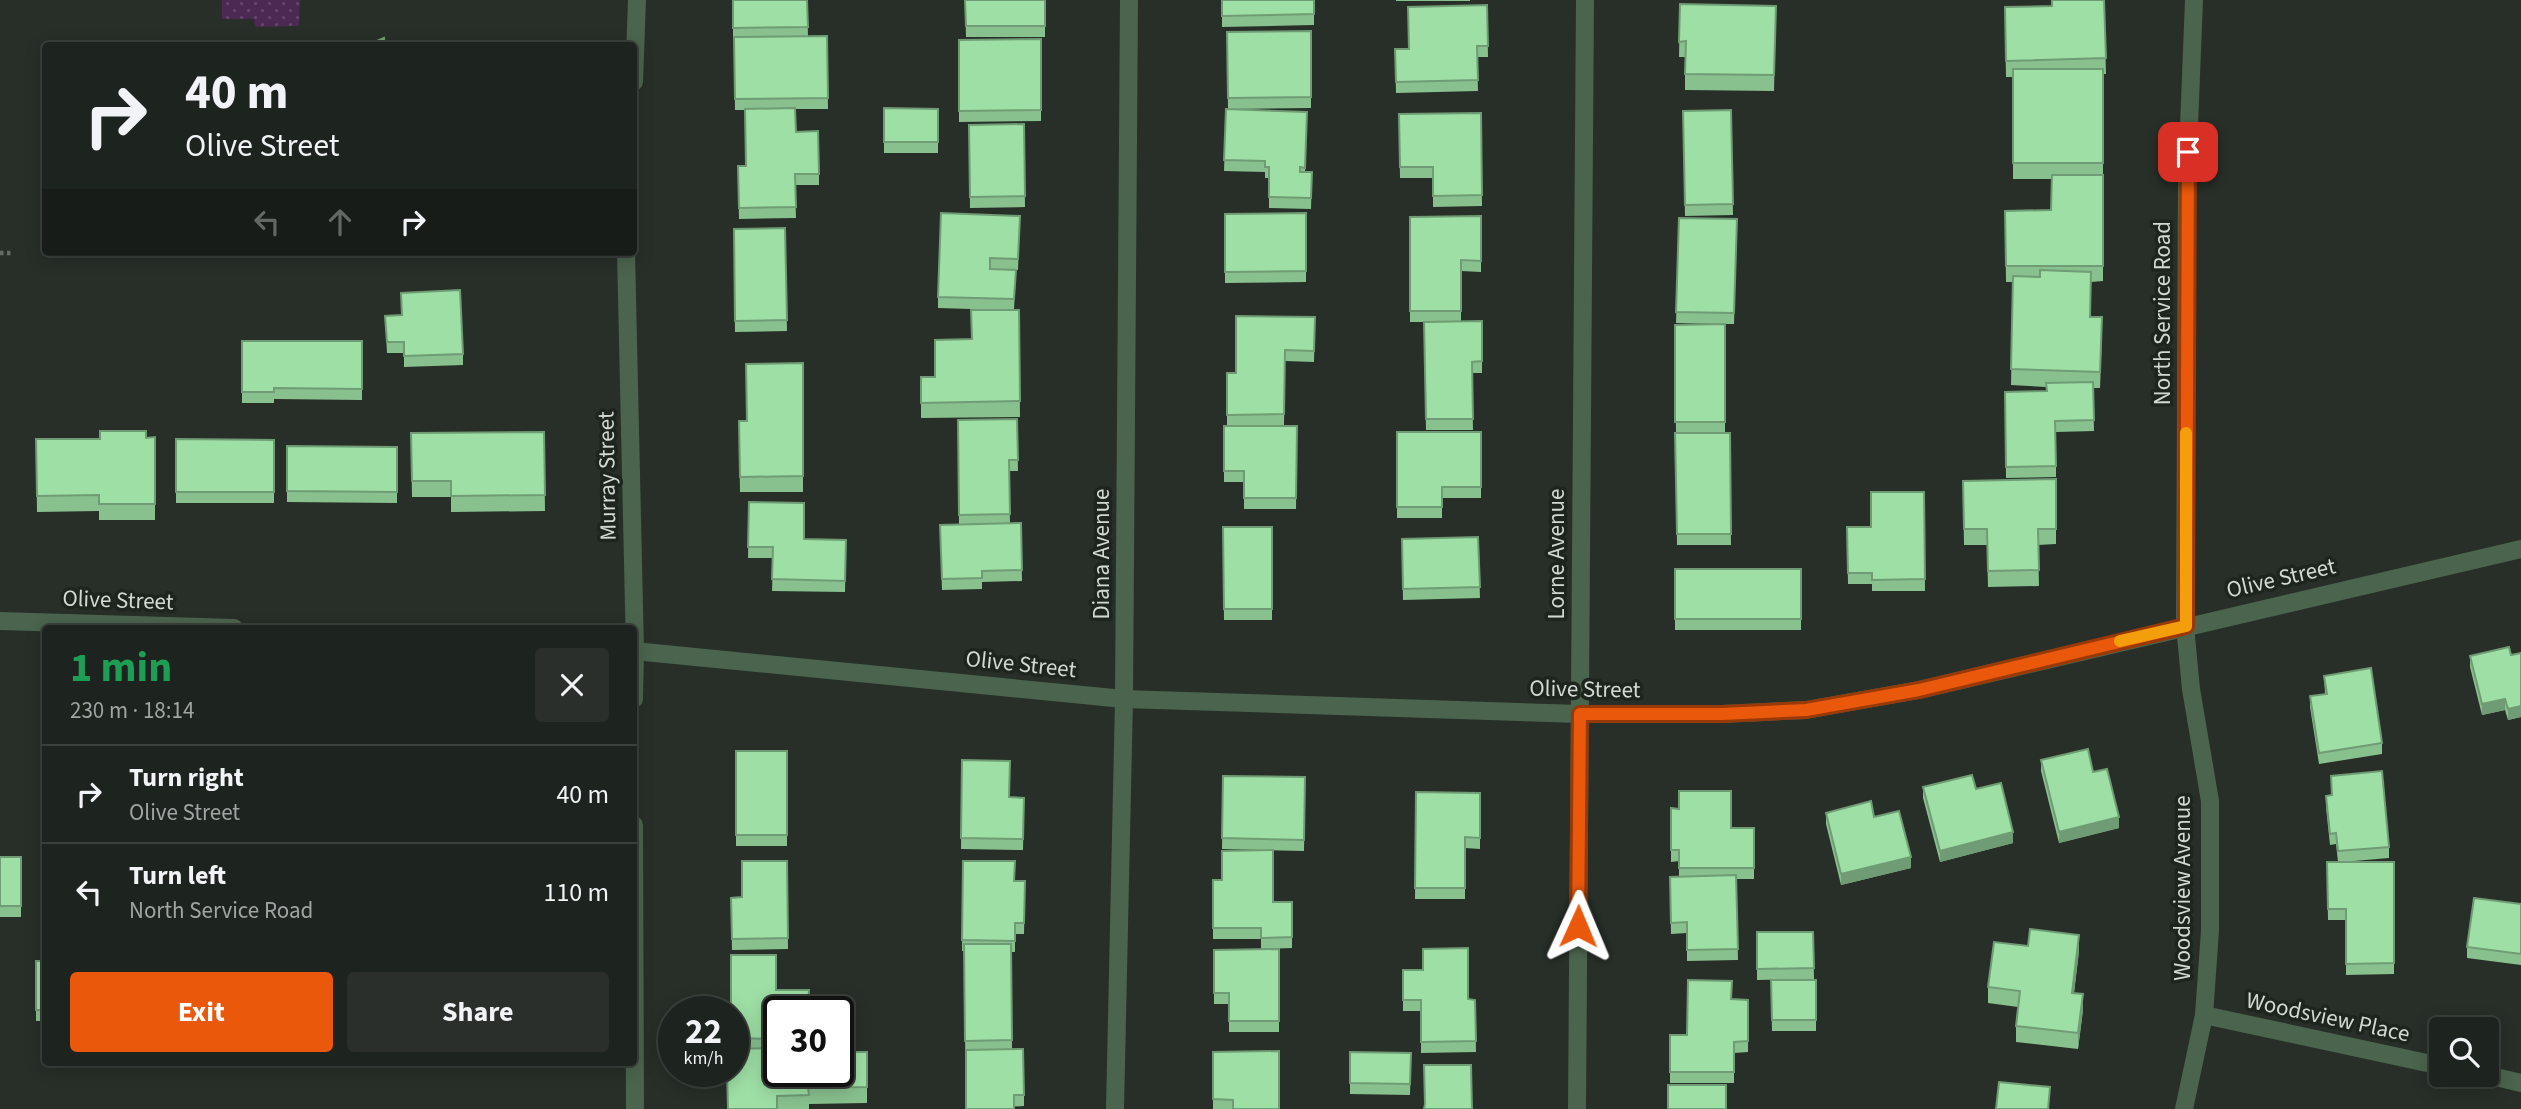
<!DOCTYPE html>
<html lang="en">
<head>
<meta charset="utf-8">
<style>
	body { margin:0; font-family:"Source Sans 3",sans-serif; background:#2a2f2b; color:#f1f3f6; height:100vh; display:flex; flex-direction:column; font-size:26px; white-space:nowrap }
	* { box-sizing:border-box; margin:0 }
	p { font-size:23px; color:#a0a4a4 }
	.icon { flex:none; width:38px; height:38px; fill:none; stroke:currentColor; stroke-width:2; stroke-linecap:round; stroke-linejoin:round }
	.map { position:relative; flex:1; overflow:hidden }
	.sheet { position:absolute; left:42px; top:625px; width:595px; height:441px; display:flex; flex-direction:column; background:#1d231e; border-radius:7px; box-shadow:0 4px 18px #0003,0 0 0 2px #3b403c }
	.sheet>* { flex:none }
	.top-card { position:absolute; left:42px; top:42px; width:595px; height:214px; border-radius:7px; box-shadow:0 4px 18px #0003,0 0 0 2px #3b403c; background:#1d231e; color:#f1f3f6; overflow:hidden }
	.controls { position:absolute; left:2429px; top:1017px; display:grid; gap:14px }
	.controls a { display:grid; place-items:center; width:70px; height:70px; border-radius:7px; background:#1d231e; box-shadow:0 4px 18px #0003,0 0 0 2px #3b403c; font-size:35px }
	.speed { position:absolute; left:658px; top:996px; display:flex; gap:14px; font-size:35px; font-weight:700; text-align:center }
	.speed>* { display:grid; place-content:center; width:91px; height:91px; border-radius:50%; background:#1d231e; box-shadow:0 4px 18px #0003,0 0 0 2px #3b403c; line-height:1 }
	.speed small { font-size:18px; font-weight:400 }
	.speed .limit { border:4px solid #111; border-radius:10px; background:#fff; color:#111 }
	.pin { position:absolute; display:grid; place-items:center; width:60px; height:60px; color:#fff; margin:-30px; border-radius:14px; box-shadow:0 4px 10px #0006 }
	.me { position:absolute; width:77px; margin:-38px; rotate:1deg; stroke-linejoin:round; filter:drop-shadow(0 0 5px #0008) }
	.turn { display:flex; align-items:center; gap:24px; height:147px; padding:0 28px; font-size:32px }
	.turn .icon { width:91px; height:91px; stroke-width:2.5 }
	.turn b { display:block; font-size:49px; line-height:60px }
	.lanes { display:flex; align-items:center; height:66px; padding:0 28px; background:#0003; justify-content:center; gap:35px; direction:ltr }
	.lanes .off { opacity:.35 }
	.round { display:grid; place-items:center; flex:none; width:74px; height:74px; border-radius:7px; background:#2a2f2b }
	.head { display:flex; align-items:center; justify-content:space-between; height:119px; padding:0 28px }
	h1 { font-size:42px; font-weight:700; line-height:52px; color:#1e9e55 }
	.action { display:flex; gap:14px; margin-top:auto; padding:14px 28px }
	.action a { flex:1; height:80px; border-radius:7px; background:#ea580c; color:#fff; font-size:28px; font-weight:700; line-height:80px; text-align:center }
	.action a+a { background:#2a2f2b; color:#f1f3f6 }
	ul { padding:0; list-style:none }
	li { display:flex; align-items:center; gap:21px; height:98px; padding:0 28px; border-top:2px solid #3b403c }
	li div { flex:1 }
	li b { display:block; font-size:26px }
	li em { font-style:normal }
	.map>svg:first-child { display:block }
	.grass { fill:url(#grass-dots) }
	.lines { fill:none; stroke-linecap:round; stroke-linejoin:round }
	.path { stroke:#646b65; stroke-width:4.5; stroke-dasharray:3.5 3.5; stroke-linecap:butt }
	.minor { stroke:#4b644d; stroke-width:18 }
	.wall { fill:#88c08e }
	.shaded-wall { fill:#6f9c74 }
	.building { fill:#9edfa5; stroke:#6f9c74; stroke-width:2 }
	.route-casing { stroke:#983908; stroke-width:18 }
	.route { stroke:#ea580c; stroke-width:12 }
	.slow { stroke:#f59e0b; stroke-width:12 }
	.labels { text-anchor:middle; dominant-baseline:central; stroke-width:7; stroke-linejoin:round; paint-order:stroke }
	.street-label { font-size:23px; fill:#d3d8d3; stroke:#1d251e }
</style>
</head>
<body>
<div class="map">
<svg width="2521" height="1109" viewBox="0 0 2521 1109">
	<defs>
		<pattern id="grass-dots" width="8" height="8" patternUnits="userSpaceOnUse" patternTransform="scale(1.75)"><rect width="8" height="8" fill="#4b2952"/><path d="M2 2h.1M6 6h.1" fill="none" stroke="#64476a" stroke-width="1.8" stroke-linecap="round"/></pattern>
	</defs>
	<rect width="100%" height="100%" fill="#272f28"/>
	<path class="grass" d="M222,0h78l-1,26 -44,1 -1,-8h-32z"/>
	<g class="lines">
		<path class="path" d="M0,253h11"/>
		<g class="minor">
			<path d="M634,82l3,-82"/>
			<path d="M626,252l9,399 -1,48"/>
			<path d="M0,621l234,7"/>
			<path d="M634,651l490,48 456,15h142l84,-4 113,-20 602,-141"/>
			<path d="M634,825l1,284"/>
			<path d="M2204,1015l237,51"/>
			<path d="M2483,1074l38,9"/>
			<path d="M1115,1109l9,-410 5,-699"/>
			<path d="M1577,1109l8,-1109"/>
			<path d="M2184,1109l20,-94 6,-84v-130l-19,-112 -6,-63 2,-449 7,-177"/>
		</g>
	</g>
	<g class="wall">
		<path d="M733,0h74l1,36h19l1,73h-32v23l23,42v11h-24l1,33 -57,1 -1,-53h8l-1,-56h-10l-1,-71h-1z"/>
		<path d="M965,0h80v37h-79z"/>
		<path d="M1222,0h92v25l-92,2z"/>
		<rect x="1396" y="0" width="74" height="1"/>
		<path d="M2104,0l2,74h-3v207l-12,1v35l11,16 -2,55h-7l1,43 -38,1v45l-50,1 -1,-86 41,-1v-4l-35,-2 2,-103h-7l-1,-71 46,-1 1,-31h-39v-102h-7l-1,-54 46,-17z"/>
		<path d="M1680,4l96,2 -2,85 -89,-1v-33h-6z"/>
		<path d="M1487,5l1,52h-11l1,34 -82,2 -1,-44h14z"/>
		<path d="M1311,31v77l-83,1 -1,-77z"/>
		<path d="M1041,39v82l-82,1v-82z"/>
		<path d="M884,108l54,1v44h-54z"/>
		<path d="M1226,109l81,3 -2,60h7l-1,37 -42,-1v-30h-4v-6l-41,-1z"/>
		<path d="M1731,110l2,105 -48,1 -2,-105z"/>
		<path d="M1481,113l1,93 -49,1v-29h-33l-1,-64z"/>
		<path d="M1024,124l1,83 -55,1 -1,-83z"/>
		<path d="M1306,213v69l-81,1v-69z"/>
		<path d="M1020,216l-2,54 -28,-1 26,1 -2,40h5l1,107 -99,1v-41h14l37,-38 32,-29 -66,-2v-11z"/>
		<path d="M1481,216v56l-20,-1v51l21,-1v52h-10l1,57h-47l-2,-108h18h-32v-105z"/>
		<path d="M1679,218l58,1 -3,105h-9v109h5l1,112h-54l-2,-220 41,-1 -40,-1z"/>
		<path d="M785,228l2,103 -52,1 -1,-103z"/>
		<path d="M385,316l78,38v11l-59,2v-14h-17z"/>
		<path d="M1315,317l-1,45 -29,-1 -1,64 -57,1v-53h9z"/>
		<path d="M242,341h120v59l-88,-1v4h-32z"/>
		<path d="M803,363v129h-63l-1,-71h8z"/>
		<path d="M1017,419l1,52h-9l1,52h11l1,58 -40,1v7l-40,1 -2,-65h19l-1,-105z"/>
		<path d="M1224,426h73l-1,83h-52v-27h-20z"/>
		<path d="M544,432l1,79 -94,1v-15h-39l-1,-64z"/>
		<path d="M1397,432h84v66h-39v20h-45z"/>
		<path d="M155,437v83h-56v-9l-62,1 -1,-73z"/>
		<path d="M176,439l98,1v63h-98z"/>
		<path d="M287,446l110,1v56l-110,-1z"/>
		<path d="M2056,479v65l-18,1 1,41 -51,1 -1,-42h-23l-1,-64z"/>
		<path d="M1924,492l1,99h-53v-7h-24l-1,-57h24z"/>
		<path d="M749,502l55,37 42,1 -1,52 -73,-1 1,-33h-25z"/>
		<path d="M1223,527h49v93h-48z"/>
		<path d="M1478,537l2,61 -77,2 -1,-61z"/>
		<rect x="1675" y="569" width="126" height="61"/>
		<path d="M2521,653v64l-13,3 -3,-10 -23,5 -12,-48v-11l41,-1z"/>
		<path d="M2324,676l58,67v11l-63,10 -9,-57v-11l15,-2z"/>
		<rect x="736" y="751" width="51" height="95"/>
		<path d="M962,760l48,37 14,1 -1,52 -62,-1z"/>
		<path d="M2041,760l52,12 26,56 -60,15 -18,-72z"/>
		<path d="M1223,776l82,1 -1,74 -82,-2z"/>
		<path d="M2331,776l58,71v11l-47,4h52v112l-48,1v-55h-18l-1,-58h11l-2,-18 -6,1 -4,-38v-11l5,-1z"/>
		<path d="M1923,787l53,2 37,54 -73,19 -17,-64z"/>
		<path d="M1416,792l64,1v56l-15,-1v51h-50z"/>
		<path d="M1671,808l60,20h23v51h-18l2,81 -51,1v-28l-16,1 -1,-57h9v-16l-8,1z"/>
		<path d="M1826,813l48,4 37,51 -70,17 -15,-61z"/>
		<rect x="0" y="857" width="21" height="60"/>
		<path d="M787,861l1,88 -56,1 -1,-52 11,-1z"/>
		<path d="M963,861l52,20h10l-1,53h-9v18h-4l1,97 12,46v11l-58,3 -2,-158h-2z"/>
		<path d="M1213,880l60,22h19v46l-31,1v-10h-48z"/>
		<path d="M2521,904v73v-12l-54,-7v-11z"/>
		<path d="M1757,932h56l1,47 -57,1z"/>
		<path d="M1279,949v83h-50v-28h-15v-54z"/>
		<path d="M2079,951l-5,42 9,17 -5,39 -62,-7v-16l2,-19 -30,-4v-16z"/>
		<rect x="36" y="961" width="10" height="60"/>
		<path d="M1403,970l65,29 7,1 1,52 -55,1v-42h-18z"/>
		<path d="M1771,980h45v51h-44z"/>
		<path d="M776,990l3,22v38h-2v19l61,2 29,-19v51l-58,1v5h-81l5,-38v-59z"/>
		<path d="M1731,999l17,1v52l-14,1v30h-64v-48h17z"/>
		<path d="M1213,1052l66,57h-66z"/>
		<path d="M1350,1052l61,1 -1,42 -60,-1z"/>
	</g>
	<g class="shaded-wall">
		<path d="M2505,699v11l-23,5v-11z"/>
		<path d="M2521,706v11l-13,3v-11z"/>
		<path d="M2119,817v11l-60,15v-11z"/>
		<path d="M2013,832v11l-73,19v-11z"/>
		<path d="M1911,857v11l-70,17v-11z"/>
		<path d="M2079,935v16l-7,58v-16z"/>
		<path d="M2083,994v16l-5,39v-16z"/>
	</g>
	<g class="building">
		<path d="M733,0h74l1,27 -75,1z"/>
		<path d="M965,0h80v26h-79z"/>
		<path d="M1222,0h92v14l-92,2z"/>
		<path d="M2052,0h52l2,58 -100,3 -1,-54 47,-1z"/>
		<path d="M1680,4l96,2 -2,69 -89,-1 1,-33 -7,1z"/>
		<path d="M1487,5l1,41h-11l1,34 -82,2 -1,-33h14l-1,-42z"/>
		<path d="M1311,31v66l-83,1 -1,-66z"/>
		<path d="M827,36l1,62 -93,1 -1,-62z"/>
		<path d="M384,38l1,8h-20z"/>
		<path d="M1041,39v71l-82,1v-71z"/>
		<rect x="2013" y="69" width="90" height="94"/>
		<path d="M795,108l1,24 22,-1 1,43h-24l1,33 -57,1 -1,-42h8l-1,-57z"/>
		<path d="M884,108l54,1v33h-54z"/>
		<path d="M1226,109l81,3 -2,56 -5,-1v5h12l-1,26 -42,-1v-30h-4v-6l-41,-1z"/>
		<path d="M1731,110l2,94 -48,1 -2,-94z"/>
		<path d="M1481,113l1,82 -49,1v-29h-33l-1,-53z"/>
		<path d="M1024,124l1,72 -55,1 -1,-72z"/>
		<path d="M2052,175h51v91h-97l-1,-55 46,-1z"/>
		<path d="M941,213l79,3 -2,43 -28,-1v11l26,1 -2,29 -76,-2z"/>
		<path d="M1306,213v58l-81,1v-58z"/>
		<path d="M1481,216v45l-20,-1v51h-51v-94z"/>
		<path d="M1679,218l58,1 -3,94 -58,-1z"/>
		<path d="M785,228l2,92 -52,1 -1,-92z"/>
		<path d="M2040,270l51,2 -1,45h12l-2,55 -89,-3 2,-93 27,1z"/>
		<path d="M460,290l3,64 -59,2v-14h-17l-2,-26 17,-1 -1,-22z"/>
		<path d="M971,310h48l1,91 -99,2v-26h14v-37l37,-1z"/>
		<path d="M1236,316l79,1 -1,34 -29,-1 -1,64 -57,1v-42h9z"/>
		<path d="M1482,321v40l-10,1 1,57h-47l-2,-97z"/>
		<path d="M1725,324v98h-50v-97z"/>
		<path d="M242,341h120v48l-88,-1v4h-32z"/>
		<path d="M803,363v113l-63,1 -1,-56h8l-1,-57z"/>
		<path d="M2093,382l1,38 -39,1 1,45 -50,1 -1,-75 42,-1 -1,-8z"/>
		<path d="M1017,419l1,41h-9l1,54 -51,1 -1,-95z"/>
		<path d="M1224,426h73l-1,72h-52v-27h-20z"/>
		<path d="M100,431h46v7l9,-1v67h-56v-9l-62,1 -1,-57h64z"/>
		<path d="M544,432l1,63 -94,1v-15h-39l-1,-48z"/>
		<path d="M1397,432h84v55h-39v20h-45z"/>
		<path d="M1675,433h55l1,101h-54z"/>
		<path d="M176,439l98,1v52h-98z"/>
		<path d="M287,446l110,1v45l-110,-1z"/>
		<path d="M2056,479v50h-18l1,41 -51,1 -1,-42h-23l-1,-48z"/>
		<path d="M1871,492h53l1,87 -53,1v-7h-24l-1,-46h24z"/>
		<path d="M749,502l55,1v36l42,1 -1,41 -73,-2 1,-32h-25z"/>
		<path d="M1021,523l1,47 -40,1v7l-40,1 -2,-54z"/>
		<path d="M1223,527h49v82h-48z"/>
		<path d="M1478,537l2,50 -77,2 -1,-50z"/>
		<rect x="1675" y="569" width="126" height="50"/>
		<path d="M2509,647l2,8 10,-2v53l-13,3 -3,-10 -23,5 -12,-48z"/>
		<path d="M2371,668l11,75 -63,10 -9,-57 17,-2 -3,-18z"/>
		<path d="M2088,749l5,23 14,-3 12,48 -60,15 -18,-72z"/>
		<rect x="736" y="751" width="51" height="84"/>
		<path d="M962,760l48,1 -1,36 15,1 -1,41 -62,-1z"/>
		<path d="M2382,771l7,76 -51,4 -2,-18 -6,1 -4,-38 6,-1 -1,-19z"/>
		<path d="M1972,775l4,14 25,-6 12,49 -73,19 -17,-64z"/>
		<path d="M1223,776l82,1 -1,63 -82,-2z"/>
		<path d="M1679,791h52v37h23v40h-75v-18h-8v-42l8,1z"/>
		<path d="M1416,792l64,1v45l-15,-1v51h-50z"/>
		<path d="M1871,801l3,16 25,-6 12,46 -70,17 -15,-61z"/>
		<path d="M1273,850v52h19v35l-31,1v-10h-48v-48h9v-29z"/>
		<rect x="0" y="857" width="21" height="49"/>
		<path d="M742,861h45l1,77 -56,1 -1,-41 11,-1z"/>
		<path d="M963,861h52l-1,20h11l-1,42h-9v18l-53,-1z"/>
		<path d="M2327,862h67v101l-48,1v-55h-18z"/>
		<path d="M1736,875l2,74 -51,1v-28l-16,1 -1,-46z"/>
		<path d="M2474,898l47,6v50l-54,-7z"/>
		<path d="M2030,929l49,6 -7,58 11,1 -5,39 -62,-7 4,-35 -32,-4 6,-45 34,4z"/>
		<path d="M1757,932h56l1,36 -57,1z"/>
		<path d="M964,944h47l1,96 -47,1z"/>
		<path d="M1468,948v51l7,1 1,41 -55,1v-42h-18v-30h20v-21z"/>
		<path d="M1279,949v72h-50v-28h-15v-43z"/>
		<path d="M731,955h45v35h33l-1,22h-29v27l-46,-1v-26h-2z"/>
		<rect x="36" y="961" width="10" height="49"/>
		<path d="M1688,980l44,1 -1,18 17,1v41l-14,1v30h-64v-37h17z"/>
		<path d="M1771,980h45v40h-44z"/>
		<path d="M777,1048v21h2v2h59v-19h29v35l-59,1 1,7 -32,1v13h-49l-1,-38h6v-22z"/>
		<path d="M1023,1049l1,46h-10v14h-48v-59z"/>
		<path d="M1279,1051v58h-46v-9l-20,-1v-47z"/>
		<path d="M1350,1052l61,1 -1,31 -60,-1z"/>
		<path d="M1424,1065h47l1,44h-48l1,-5z"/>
		<path d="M1999,1082l51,5 -2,22h-52z"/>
		<rect x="1668" y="1085" width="58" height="24"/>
	</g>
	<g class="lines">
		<defs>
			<path id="route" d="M1578,926l2,-212h142l84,-4 113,-20 267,-64 2,-474"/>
		</defs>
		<use href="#route" class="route-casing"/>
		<use href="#route" class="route"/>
		<path class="slow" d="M2120,641l66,-15v-193"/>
	</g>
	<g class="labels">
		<g class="street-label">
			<text transform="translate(2162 313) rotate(-90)">North Service Road</text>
			<text transform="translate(607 476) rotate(-91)">Murray Street</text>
			<text transform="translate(1101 554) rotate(-90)">Diana Avenue</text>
			<text transform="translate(1556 554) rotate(-90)">Lorne Avenue</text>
			<text transform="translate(2281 578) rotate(-13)">Olive Street</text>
			<text transform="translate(118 600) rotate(2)">Olive Street</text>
			<text transform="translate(1021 664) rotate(6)">Olive Street</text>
			<text transform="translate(1585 689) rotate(1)">Olive Street</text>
			<text transform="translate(2182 888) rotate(-90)">Woodsview Avenue</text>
			<text transform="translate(2328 1017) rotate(12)">Woodsview Place</text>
		</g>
	</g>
</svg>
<div class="controls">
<a><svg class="icon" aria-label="search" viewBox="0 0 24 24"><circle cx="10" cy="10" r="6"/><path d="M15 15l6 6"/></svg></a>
</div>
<div class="speed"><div>22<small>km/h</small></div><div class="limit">30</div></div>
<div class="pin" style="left:2188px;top:152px;background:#d93025"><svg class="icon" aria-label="arrive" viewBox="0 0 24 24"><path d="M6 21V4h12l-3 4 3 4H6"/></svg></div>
<svg class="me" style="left:1578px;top:926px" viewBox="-20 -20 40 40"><path d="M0-17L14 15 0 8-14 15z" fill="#ea580c" stroke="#fff" stroke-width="4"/></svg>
<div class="top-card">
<div class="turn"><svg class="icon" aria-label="right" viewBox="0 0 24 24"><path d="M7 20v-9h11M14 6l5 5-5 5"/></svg><div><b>40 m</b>Olive Street</div></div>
<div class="lanes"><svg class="icon off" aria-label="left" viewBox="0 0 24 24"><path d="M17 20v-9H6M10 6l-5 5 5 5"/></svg><svg class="icon off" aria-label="ahead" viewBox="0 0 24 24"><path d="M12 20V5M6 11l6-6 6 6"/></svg><svg class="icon" aria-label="right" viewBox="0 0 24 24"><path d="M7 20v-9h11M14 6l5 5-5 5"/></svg></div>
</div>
<section class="sheet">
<div class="head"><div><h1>1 min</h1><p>230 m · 18:14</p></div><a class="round"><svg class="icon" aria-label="close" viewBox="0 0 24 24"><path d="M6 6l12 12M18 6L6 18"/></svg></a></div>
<ul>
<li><svg class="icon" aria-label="right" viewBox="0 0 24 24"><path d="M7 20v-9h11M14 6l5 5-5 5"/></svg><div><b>Turn right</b><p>Olive Street</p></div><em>40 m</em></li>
<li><svg class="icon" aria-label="left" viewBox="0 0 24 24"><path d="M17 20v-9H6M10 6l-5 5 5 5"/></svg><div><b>Turn left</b><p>North Service Road</p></div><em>110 m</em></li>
</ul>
<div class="action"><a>Exit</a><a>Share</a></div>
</section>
</div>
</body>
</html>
